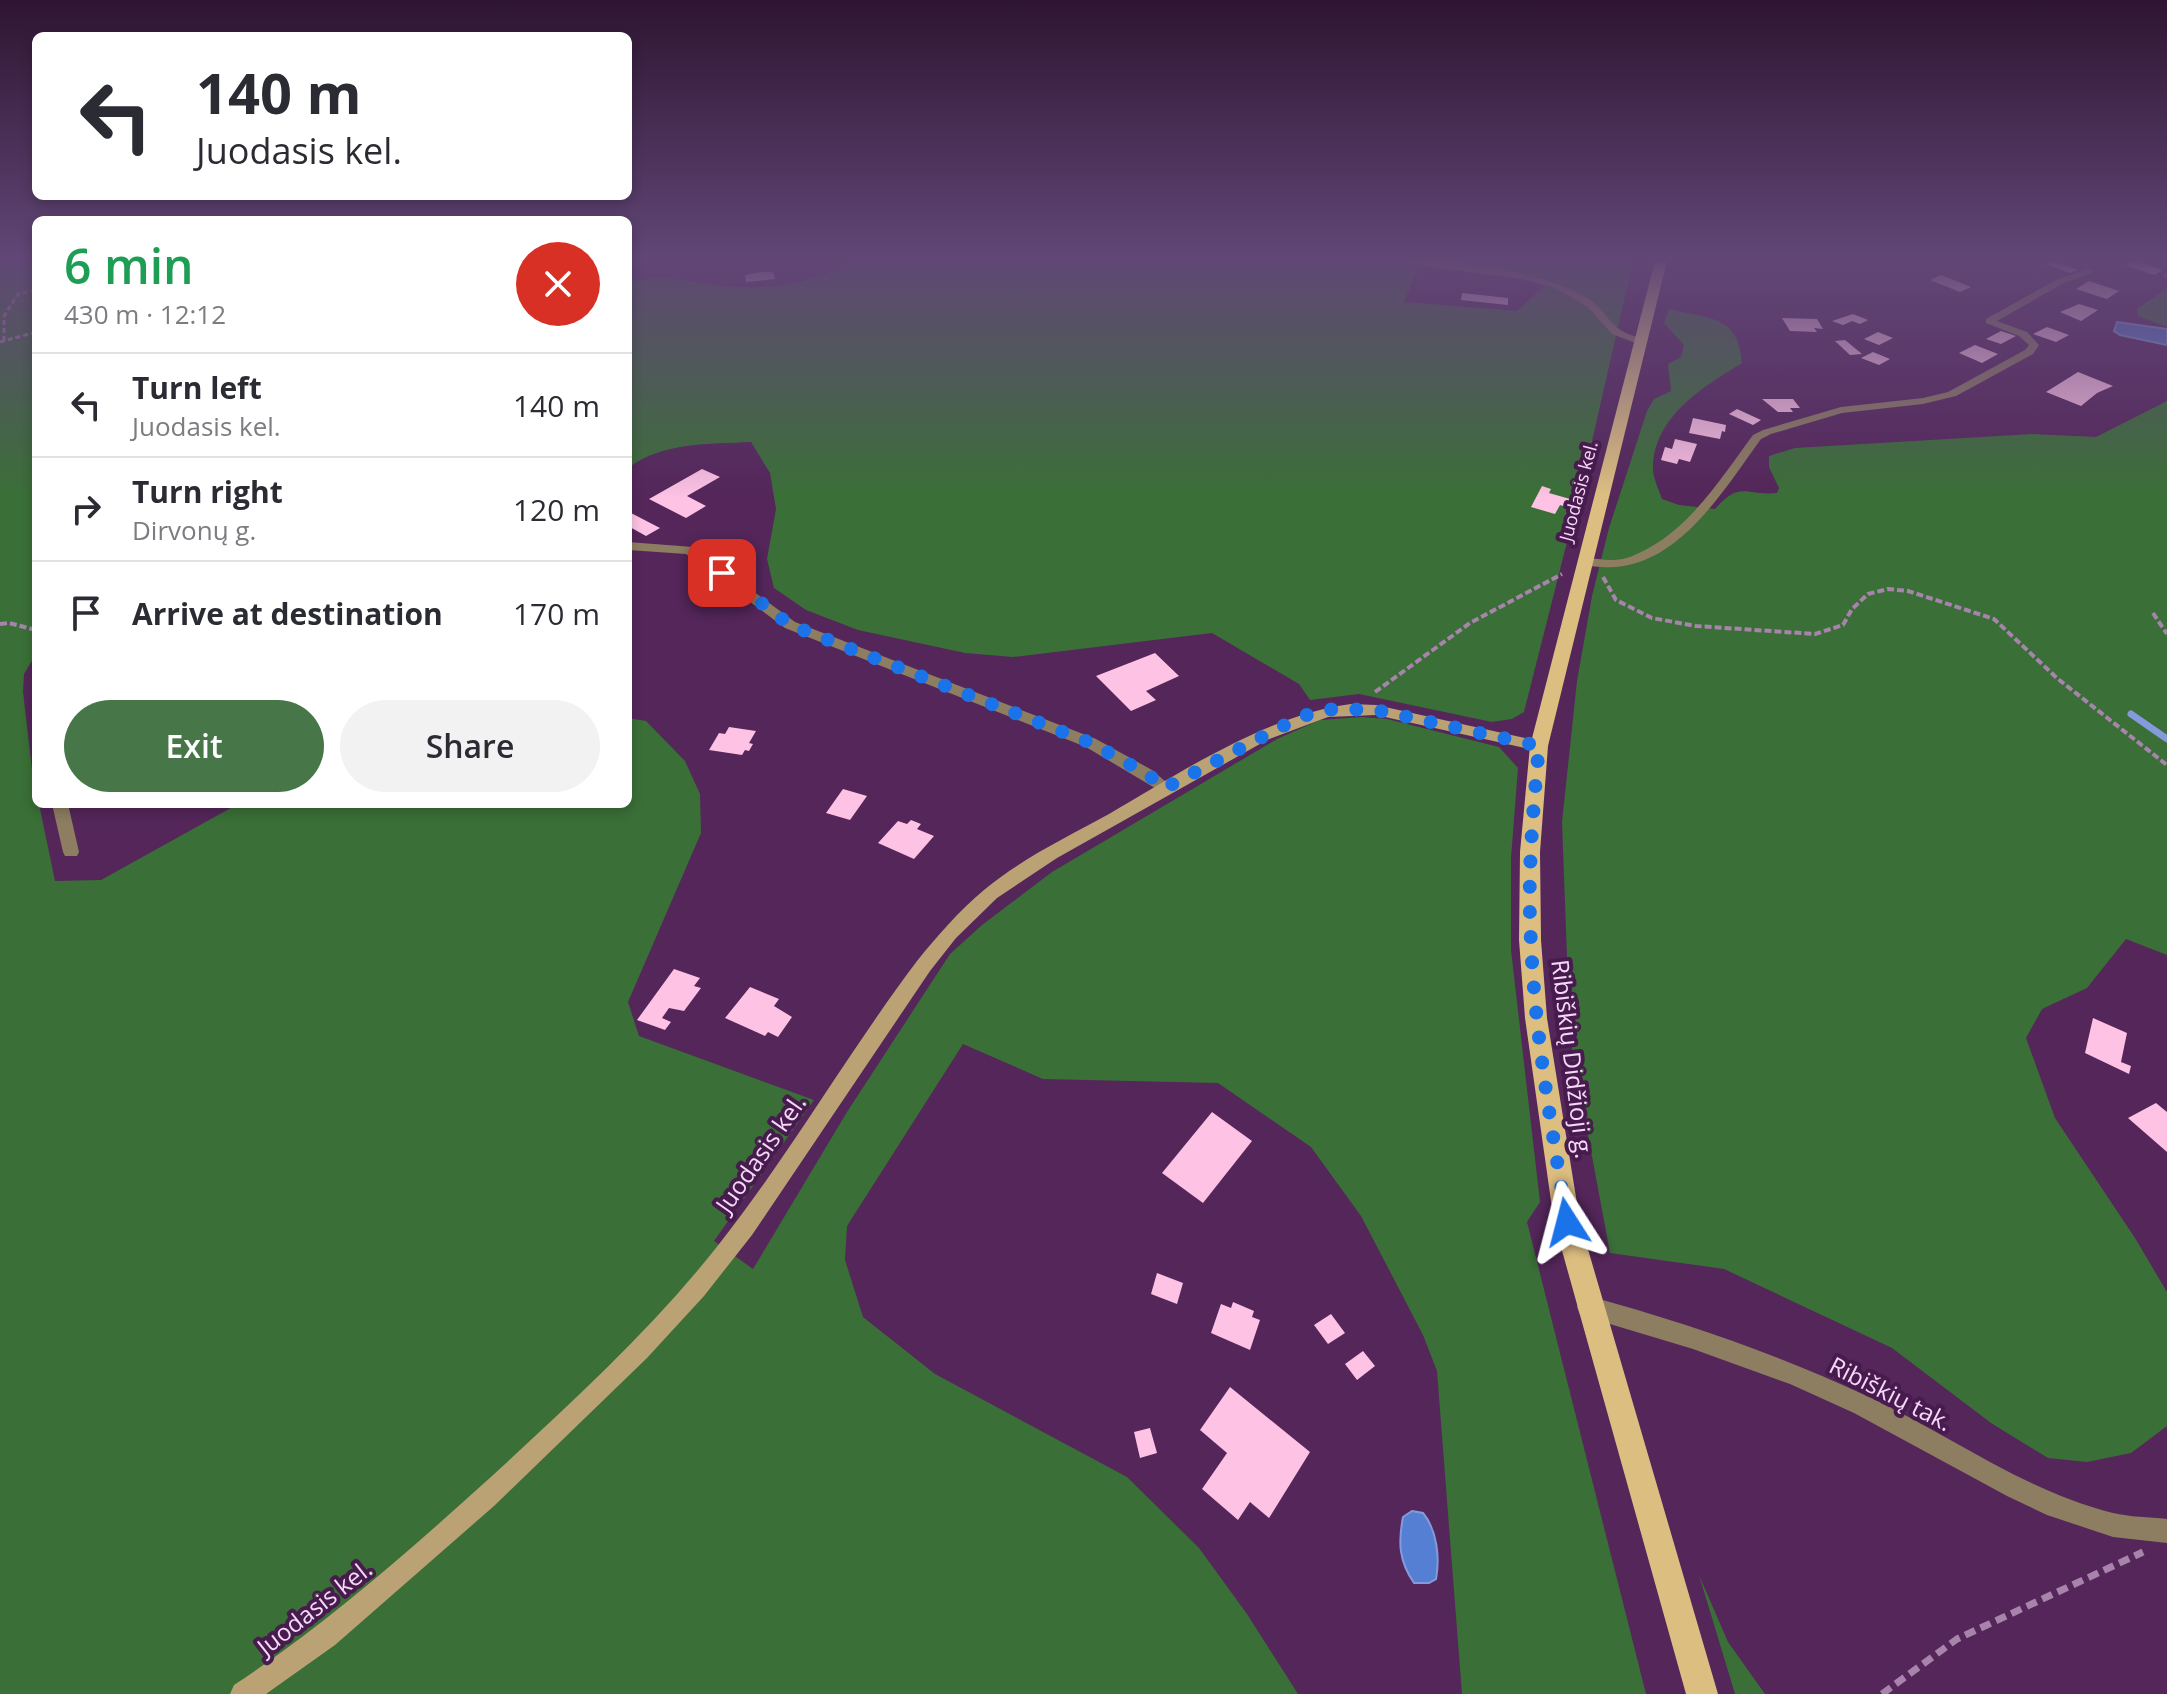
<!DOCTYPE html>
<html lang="en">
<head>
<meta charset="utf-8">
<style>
	body { margin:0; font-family:"Open Sans",sans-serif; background:#f2f2f3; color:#2b2b33; height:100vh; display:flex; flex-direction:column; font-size:30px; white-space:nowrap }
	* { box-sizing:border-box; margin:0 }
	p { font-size:26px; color:#7c7c81 }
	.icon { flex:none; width:44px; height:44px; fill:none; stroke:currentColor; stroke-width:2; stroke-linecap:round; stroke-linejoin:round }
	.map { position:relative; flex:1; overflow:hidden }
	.details { position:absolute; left:32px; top:216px; width:600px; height:592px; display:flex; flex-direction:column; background:#fff; border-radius:12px; box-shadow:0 4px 12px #0003 }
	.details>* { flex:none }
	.hud { position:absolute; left:32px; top:32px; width:600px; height:168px; border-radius:12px; box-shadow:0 4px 12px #0003; background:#fff; color:#2b2b33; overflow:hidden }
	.pin { position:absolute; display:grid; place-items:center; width:68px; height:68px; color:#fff; margin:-34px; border-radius:16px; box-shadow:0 4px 12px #0006 }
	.me { position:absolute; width:88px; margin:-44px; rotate:351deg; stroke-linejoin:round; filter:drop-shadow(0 0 6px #0008) }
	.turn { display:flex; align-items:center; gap:28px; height:168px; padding:0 32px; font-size:36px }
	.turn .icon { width:104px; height:104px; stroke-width:2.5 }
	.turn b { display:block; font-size:56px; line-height:68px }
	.round { display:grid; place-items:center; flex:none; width:84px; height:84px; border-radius:42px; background:#f2f2f3 }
	.head { display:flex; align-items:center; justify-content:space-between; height:136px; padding:0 32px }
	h1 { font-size:48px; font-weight:600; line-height:60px; color:#1e9e55 }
	.primary-button { display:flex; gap:16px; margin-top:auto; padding:16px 32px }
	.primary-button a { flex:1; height:92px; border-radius:48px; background:#477749; color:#fff; font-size:32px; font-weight:600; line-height:92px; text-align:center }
	.primary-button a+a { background:#f2f2f3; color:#2b2b33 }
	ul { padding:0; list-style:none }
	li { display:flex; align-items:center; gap:24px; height:104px; padding:0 32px; border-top:2px solid #e1e1e2 }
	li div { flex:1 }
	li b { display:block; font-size:30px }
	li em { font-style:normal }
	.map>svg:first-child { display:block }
	.green { fill:#3a6f37 }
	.water { fill:#557fd2; stroke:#859add; stroke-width:2 }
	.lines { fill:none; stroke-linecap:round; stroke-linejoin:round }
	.stream { stroke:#859add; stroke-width:7 }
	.building { fill:#fdc2e4 }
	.path-far2 { stroke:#a883ac; stroke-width:3; stroke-dasharray:5 3; stroke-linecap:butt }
	.path-far1 { stroke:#a883ac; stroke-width:4; stroke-dasharray:7 3; stroke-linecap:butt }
	.path { stroke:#a883ac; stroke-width:7; stroke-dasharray:11 6; stroke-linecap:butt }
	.street { fill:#8d7d61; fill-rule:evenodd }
	.secondary { fill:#baa274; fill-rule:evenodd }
	.primary { fill:#ddbe81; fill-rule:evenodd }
	.route { stroke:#1a73e8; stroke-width:14; stroke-dasharray:0 25.2 }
	.labels { text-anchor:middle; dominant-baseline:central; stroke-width:8; stroke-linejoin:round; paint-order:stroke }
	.far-street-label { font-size:18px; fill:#f5d9f8; stroke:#481b4e }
	.near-street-label { font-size:24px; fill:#f5d9f8; stroke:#481b4e }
</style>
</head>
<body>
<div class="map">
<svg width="2167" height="1694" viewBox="0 0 2167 1694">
	<rect width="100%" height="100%" fill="#54265a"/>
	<g class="green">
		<path d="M0,261h36v393l-12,20 -1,18 13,112h3l16,77 46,-1 137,-76h390v-86l18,3 39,40 15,33 1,39 -73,169 11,34 175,64 -100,141 39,28 94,-157 103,-158 32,-29 70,-53 225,-133 43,-19 42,-3 25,2 112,28 19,21 -7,90v92l29,252 -13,20 119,472h-184l-25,-323 -14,-36 -62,-119 -50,-69 -93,-64 -175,-4 -80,-35 -116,182 -2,34 18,57 72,57 192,103 72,71 48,66 51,80h-1298z"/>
		<path d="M845,261h576l-17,41 113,9 27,-25 -19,-12 -93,-13h201l-46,202 -63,249 -12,7 -20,3 -133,-28 -49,6 -11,-16 -87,-51 -199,24 -48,-4 -107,-23 -52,-20 -32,-22 -7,-29 9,-50 -6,-36 -19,-31c-43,2 -88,0 -123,26v-186c37,-9 58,0 94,4 39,4 88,-1 123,-21z"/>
		<path d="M2167,288v39l-29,-11 -1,-7z"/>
		<path d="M1669,309c40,10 70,6 73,54 -39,24 -89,54 -89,106 0,9 6,21 9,30l17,6 36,4c26,-29 29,-13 62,-16l2,-5 -10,-21v-11l26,-8 237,-14 64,3 71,-36v554l-41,-16 -39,49 -45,21 -16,29 29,80 80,120 32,54v134l-36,27 -44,9 -39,-4 -57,-35 -99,-75 -168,-79 -114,-16 -40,-215 -8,-216 15,-141 15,-85 17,-68 38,-117 7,-12 17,-8 -3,-27 13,-7 3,-12 -20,-22z"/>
		<path d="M1699,1575l29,67 37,52h-30z"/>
	</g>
	<g class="water">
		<path d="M2117,322l50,7v16l-47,-10 -6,-4z"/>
		<path d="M1412,1511l11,2c14,17 17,45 13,66l-7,4h-15c-15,-22 -16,-40 -11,-66z"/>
	</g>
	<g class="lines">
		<path class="stream" d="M2131,714l36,25"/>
	</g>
	<g class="building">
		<path d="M2053,261l25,9 -8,3 -25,-9z"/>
		<path d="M2135,261l28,9 -9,5 -29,-10z"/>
		<path d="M761,272h12l2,7 -29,3 -1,-7z"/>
		<path d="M1941,275l30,12 -11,5 -30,-12z"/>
		<path d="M2089,281l30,10 -12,8 -31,-10z"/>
		<path d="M1462,293l46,5v7l-47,-5z"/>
		<path d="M2079,304l19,6 -17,11 -21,-9z"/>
		<path d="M1853,314l15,6 -8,4 -8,-3 -9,4 -11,-4z"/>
		<path d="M1782,318l35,1 6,10 -9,-1 3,4 -27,-1z"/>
		<path d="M2047,327l22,8 -13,7 -23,-8z"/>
		<path d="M2001,331l15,5 -15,8 -15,-5z"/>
		<path d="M1878,332l15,6 -14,7 -15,-6z"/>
		<path d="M1845,340l17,14 -12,1 -15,-14z"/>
		<path d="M1975,345l23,9 -16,9 -23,-10z"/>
		<path d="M1873,352l17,7 -11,6 -18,-7z"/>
		<path d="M2078,372l35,14 -16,7 -16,13 -35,-14z"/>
		<path d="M1762,399h31l7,9h-10l3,4h-15z"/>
		<path d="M1737,409l24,11 -8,5 -24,-11z"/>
		<path d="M1693,418l33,7 -1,7 -3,-1 -2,8 -31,-6z"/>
		<path d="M1675,439l22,5 -7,18 -11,-3 -2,5 -16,-4 4,-13 7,2z"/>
		<path d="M702,469l18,8 -33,19 19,10 -20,12 -37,-19z"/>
		<path d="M1542,486l9,3 -2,4 21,6 -4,8 -6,-2 -5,9 -24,-7z"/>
		<path d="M631,513l29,15 -14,8 -18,-10v-12z"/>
		<path d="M1155,653l24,23 -33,15 10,9 -25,11 -35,-35z"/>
		<path d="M729,727l27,4 -7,12 4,1 -4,7 -4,-1 -3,5 -33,-5 10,-17 6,1z"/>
		<path d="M843,789l24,7 -17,24 -24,-7z"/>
		<path d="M911,820l10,4 -4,5 17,7 -20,23 -36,-16 20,-22 9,3z"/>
		<path d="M674,969l26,9 -6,8 7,2 -17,23 -15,-3 -7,10 9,4 -6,8 -28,-10z"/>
		<path d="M750,987l29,12 -5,7 18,11 -14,20 -10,-5 -3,4 -40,-18z"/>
		<path d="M2093,1018l34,15 -6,29 10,4 -2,8 -44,-21z"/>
		<path d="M2156,1103l11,9v40l-39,-34z"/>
		<path d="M1212,1112l40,29 -49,62 -41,-30z"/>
		<path d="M1157,1273l26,10 -6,21 -26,-10z"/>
		<path d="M1233,1302l21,9 -2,6 8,3 -10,30 -39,-17 10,-29 10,4z"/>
		<path d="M1331,1314l14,19 -17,11 -14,-19z"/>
		<path d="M1363,1351l12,15 -18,14 -12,-16z"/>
		<path d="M1230,1387l80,65 -41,66 -19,-16 -12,18 -36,-31 25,-36 -27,-23z"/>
		<path d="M1150,1428l7,25 -17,5 -6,-26z"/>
	</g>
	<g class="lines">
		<g class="path-far2">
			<path d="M2164,277l3,-3"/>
			<path d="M4,341v-25l14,-22 18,-4"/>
			<path d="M0,342l36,-10"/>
		</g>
		<g class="path-far1">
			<path d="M1603,577l13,23 36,18 44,8 119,8 28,-9 9,-16 16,-15 20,-5 20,2 86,28 64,60 109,86"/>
			<path d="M2153,613l14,21"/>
			<path d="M0,624l9,-1 27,7"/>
			<path d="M1375,692l95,-69 92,-49"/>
		</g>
		<path class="path" d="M1882,1694l75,-55 186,-87"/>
		<g class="street">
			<path d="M1403,261c52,-1 148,10 190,41 10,8 16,20 26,27 8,6 19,7 27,13l-5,3 -29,-11 -24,-27 -35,-20 -32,-8 -113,-15z"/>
			<path d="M2089,268l5,3 -2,2 -30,11 -65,37 30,11 12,13 -6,9 -77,42 -33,8 -81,9 -71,21 -10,5c-38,52 -86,134 -160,128 -9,-1 -17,0 -23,-5 10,-7 23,-1 35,-2 8,0 18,-3 24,-6 52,-23 84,-76 116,-119l10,-5 78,-23 82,-9 25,-6 77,-42 4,-5 -10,-9 -33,-13v-4l70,-39z"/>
			<path d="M628,542l65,5 102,75 301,117 56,31 21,18 -8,6 -79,-47 -301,-119 -99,-74 -58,-4z"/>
			<path d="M52,804h16l11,48 -2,4h-12l-2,-4z"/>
			<path d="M1588,1296c96,26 189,58 279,100 82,38 157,95 246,117 17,4 36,4 54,6v24l-54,-6 -66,-22 -40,-19 -153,-83 -64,-29 -97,-35 -113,-34 -3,-8 3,-8z"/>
		</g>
		<path class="secondary" d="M1351,704l25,1 163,36 7,5 -7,5 -163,-36 -48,2 -61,23 -210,118 -60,40 -41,40 -26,33 -178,264 -48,61 -57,62 -153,148 -159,139 -69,49h-36l4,-9c93,-61 176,-135 258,-209 78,-72 158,-145 224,-228 73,-92 131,-194 201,-287 21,-26 42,-50 67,-71 37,-31 83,-53 125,-76 72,-42 160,-100 242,-110z"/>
		<path class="primary" d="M1655,261h12l-119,485 -8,106 1,88 6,78 33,204 138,472h-32l-132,-472 -29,-204 -6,-78 1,-88 10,-106z"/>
	</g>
	<linearGradient id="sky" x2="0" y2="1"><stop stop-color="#2e1532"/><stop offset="0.52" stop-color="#614776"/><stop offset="1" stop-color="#614776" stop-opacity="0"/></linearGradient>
	<rect width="2167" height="498" fill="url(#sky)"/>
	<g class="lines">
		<path class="route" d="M722,573l68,52 301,118 56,31 18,14 120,-63 26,-12 23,-4 42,1 163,36c-6,65 -12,130 -8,196 4,94 21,187 36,280"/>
	</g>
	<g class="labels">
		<g class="far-street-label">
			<text transform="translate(1578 491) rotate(-75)">Juodasis kel.</text>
		</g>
		<g class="near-street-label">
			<text transform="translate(1573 1059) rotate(83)">Ribiškių Didžioji g.</text>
			<text transform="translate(760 1153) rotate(-55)">Juodasis kel.</text>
			<text transform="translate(1891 1393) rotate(27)">Ribiškių tak.</text>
			<text transform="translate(314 1607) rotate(-38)">Juodasis kel.</text>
		</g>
	</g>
</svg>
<div class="pin" style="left:722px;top:573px;background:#d93025"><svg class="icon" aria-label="arrive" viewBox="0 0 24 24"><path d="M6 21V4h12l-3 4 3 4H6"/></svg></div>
<svg class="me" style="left:1567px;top:1222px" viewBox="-20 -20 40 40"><path d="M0-17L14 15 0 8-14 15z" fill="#1a73e8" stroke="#fff" stroke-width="4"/></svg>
<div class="hud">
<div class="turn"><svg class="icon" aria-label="left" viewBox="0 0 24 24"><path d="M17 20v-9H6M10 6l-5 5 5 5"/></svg><div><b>140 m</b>Juodasis kel.</div></div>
</div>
<section class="details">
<div class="head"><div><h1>6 min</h1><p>430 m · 12:12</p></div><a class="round" style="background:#d93025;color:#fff"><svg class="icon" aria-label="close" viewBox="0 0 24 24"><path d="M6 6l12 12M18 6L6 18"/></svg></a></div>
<ul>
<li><svg class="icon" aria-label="left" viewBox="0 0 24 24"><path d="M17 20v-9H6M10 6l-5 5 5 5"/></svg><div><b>Turn left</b><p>Juodasis kel.</p></div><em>140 m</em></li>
<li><svg class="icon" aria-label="right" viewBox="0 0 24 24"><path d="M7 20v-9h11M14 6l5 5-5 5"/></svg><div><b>Turn right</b><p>Dirvonų g.</p></div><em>120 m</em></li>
<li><svg class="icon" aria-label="arrive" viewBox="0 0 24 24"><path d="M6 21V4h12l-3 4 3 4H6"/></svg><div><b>Arrive at destination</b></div><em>170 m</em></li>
</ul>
<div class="primary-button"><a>Exit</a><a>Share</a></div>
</section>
</div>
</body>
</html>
